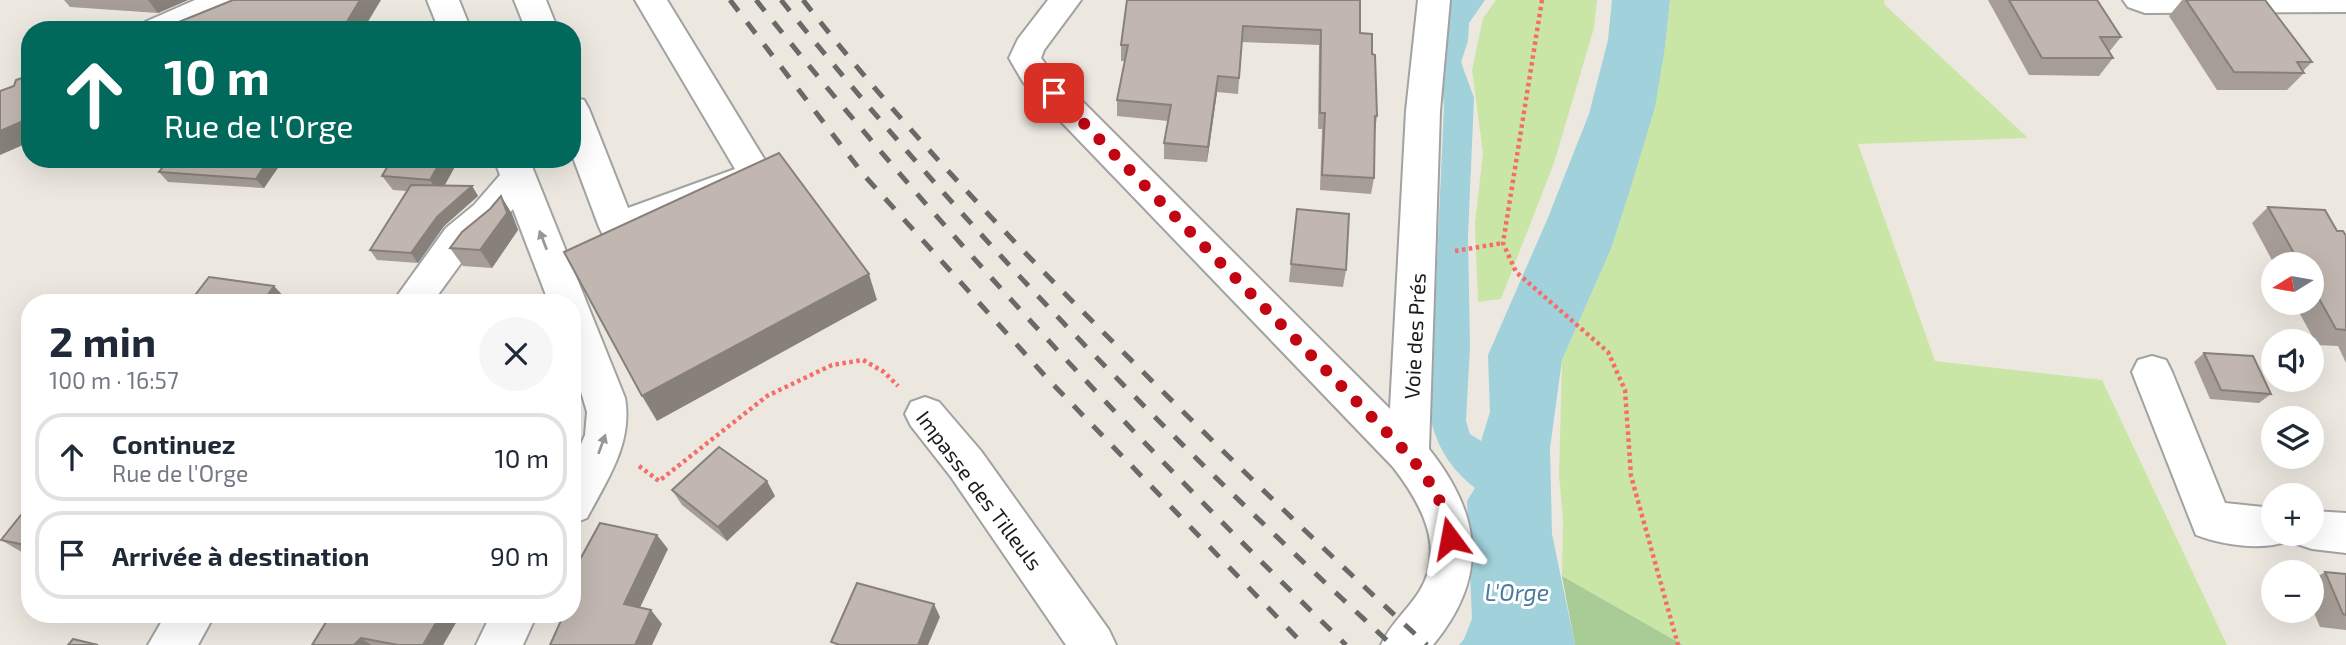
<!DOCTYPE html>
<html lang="fr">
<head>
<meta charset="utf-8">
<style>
	body { margin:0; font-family:"Exo 2",sans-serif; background:#f6f6f7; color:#1f2937; height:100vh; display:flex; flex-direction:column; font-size:26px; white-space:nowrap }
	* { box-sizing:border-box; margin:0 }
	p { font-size:23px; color:#747a83 }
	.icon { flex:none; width:38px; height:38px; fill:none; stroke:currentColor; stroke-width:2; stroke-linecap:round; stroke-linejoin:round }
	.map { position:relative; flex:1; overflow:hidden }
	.drawer { position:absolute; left:21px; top:294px; width:560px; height:329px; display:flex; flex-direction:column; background:#fff; border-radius:28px; box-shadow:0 7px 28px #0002 }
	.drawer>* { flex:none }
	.top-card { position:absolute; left:21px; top:21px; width:560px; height:147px; border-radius:28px; box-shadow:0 7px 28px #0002; background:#00695c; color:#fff; overflow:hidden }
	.needle { width:46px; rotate:259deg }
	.buttons { position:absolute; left:2261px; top:252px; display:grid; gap:14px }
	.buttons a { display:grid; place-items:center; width:63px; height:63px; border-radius:50%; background:#fff; box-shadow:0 7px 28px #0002; font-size:35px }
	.pin { position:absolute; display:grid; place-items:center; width:60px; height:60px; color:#fff; margin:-30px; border-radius:14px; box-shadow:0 4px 10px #0006 }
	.me { position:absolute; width:77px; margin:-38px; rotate:347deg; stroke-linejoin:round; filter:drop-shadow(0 0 5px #0008) }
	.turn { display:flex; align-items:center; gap:24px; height:147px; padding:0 28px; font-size:32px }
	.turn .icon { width:91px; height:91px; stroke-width:2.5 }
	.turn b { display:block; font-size:49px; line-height:60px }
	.round { display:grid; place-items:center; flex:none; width:74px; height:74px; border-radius:37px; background:#f6f6f7 }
	.overview { display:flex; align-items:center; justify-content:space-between; height:119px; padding:0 28px }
	h1 { font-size:42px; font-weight:700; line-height:52px }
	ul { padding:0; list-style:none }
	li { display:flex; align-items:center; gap:21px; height:88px; margin:0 14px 10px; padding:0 14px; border:4px solid #e0e1e3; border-radius:28px }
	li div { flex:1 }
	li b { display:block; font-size:26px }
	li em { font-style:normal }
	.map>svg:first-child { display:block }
	.grass { fill:#cae6a7 }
	.forest { fill:#a9cb96 }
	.water { fill:#a1d1da }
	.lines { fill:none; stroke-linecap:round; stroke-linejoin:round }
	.minor-casing { stroke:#a2a2a2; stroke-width:4 }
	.path { stroke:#f56d68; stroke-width:4.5; stroke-dasharray:3.5 3.5; stroke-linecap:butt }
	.minor { fill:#fff; fill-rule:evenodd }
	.rail { stroke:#696969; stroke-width:5; stroke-dasharray:14 14; stroke-linecap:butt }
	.wall { fill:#a69d97 }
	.shaded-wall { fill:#87807b }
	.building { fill:#c1b7b0; stroke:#87807b; stroke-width:2 }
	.oneway { fill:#989898 }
	.route { stroke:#c10512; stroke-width:12; stroke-dasharray:0 21.6 }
	.labels { text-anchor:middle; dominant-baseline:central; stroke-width:6; stroke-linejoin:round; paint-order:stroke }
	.street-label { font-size:21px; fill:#1b1b1b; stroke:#fff }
	.water-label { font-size:23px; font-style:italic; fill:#487aa0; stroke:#fff }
</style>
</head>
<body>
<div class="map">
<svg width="2346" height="645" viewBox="0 0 2346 645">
	<rect width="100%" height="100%" fill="#ece8e0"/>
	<g class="grass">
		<path d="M1496,0h101l-3,28 -40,135 -53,136 -23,3 -3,-79 8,-70 -11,-83 11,-52z"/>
		<path d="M1670,0h214l1,5 143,133 -170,6 77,217 167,19 125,265h-544l-121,-69 1,-55 -4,-46 3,-115 49,-111 19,-59 35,-143z"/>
	</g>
	<path class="forest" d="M1562,576l121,69h-108z"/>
	<path class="water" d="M1452,0h33l-16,23 -1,18 -7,21 13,36 -6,138 2,110 -4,75 4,13 11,7 9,-29 -2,-57 59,-135 42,-106 19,-74 4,-40h58l-5,47 -10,60 -25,83 -19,59 -49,111 -12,88 2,86 23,111h-116l5,-6 8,-20 -5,-118 8,-13c-25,-20 -38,-40 -45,-72l14,-309c-2,-35 -11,-75 8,-107z"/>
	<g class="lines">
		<defs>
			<g id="minor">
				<path d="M195,0h44l-5,7 -49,23h-45l5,-8z"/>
				<path d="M427,0h32l12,30h-32z"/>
				<path d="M514,0h32l12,30h-32z"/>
				<path d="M635,0h32l107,175 -6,9 -151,57 -13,-4 -5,-10 -27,-72v-58l12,3 5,9 39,99 107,-39z"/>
				<path d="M1048,0h33l-37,50 -3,8 6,8 343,343 16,-298 12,-111h32l-10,111 -11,338c53,67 60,128 4,196h-52c9,-21 26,-34 38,-53 28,-44 1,-90 -26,-125l-370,-385 -14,-24 9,-19z"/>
				<path d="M2123,0h223v12l-201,1 -17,-6z"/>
				<path d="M494,159h35l96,239c8,45 -18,82 -38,120l-15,6v-59l13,-30 2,-23 -15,-51v-58h-23l-36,-94 -13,16 -28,23 -40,55h-40l54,-75 28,-23 26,-30z"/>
				<path d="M2152,356l14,4 6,12 53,131 48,5v26h18l-3,7c-26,10 -66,4 -92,-6l-64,-163 6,-12z"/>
				<path d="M925,397l14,5 42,49 128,179 7,15h-50l-115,-168 -40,-51 -6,-12 6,-12z"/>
				<path d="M2312,511l34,2v40l-34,-4 -15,-5 -5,-10h20z"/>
				<path d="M166,614h49l-17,31h-50z"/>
				<path d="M491,614h46l-14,31h-47z"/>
			</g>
		</defs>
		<use href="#minor" class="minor-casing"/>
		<g class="path">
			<path d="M1542,0l-39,243 13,29 92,80 17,38 6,86 47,169"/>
			<path d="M1455,251l48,-8"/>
			<path d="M639,466l20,15 108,-85 65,-31 31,-5 21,12 14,14"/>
		</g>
		<use href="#minor" class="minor"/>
		<g class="rail">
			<path d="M730,0l133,174 183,203 258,268"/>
			<path d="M756,0c182,229 380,441 590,645"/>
			<path d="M781,0c185,232 393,444 611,645"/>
			<path d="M803,0c94,121 200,232 308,340 104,104 208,206 316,305"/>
		</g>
	</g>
	<g class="wall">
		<path d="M64,0h124l-30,13 -88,-6z"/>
		<path d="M1127,0l233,33 12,21 5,62 -2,16 -1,46 -3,16 -51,-4 2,-61h-4l1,-84 -77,-3 -4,52 -21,-2 -10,70 -43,-3v-16l4,-22 -51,-5v-16l8,-39h-4v-16z"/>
		<path d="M1988,0h109l24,37 -12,15 4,6 -14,18 -70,-1z"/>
		<path d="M2182,0h83l47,62 -9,9 1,2 -17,17h-70l-48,-74z"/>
		<path d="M284,159l-20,29 -96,-6 -9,-10z"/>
		<path d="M392,159h65l1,2 -14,25h28l6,10 -34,30 -26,37 -41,-3 -7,-10 36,-59 -13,-1 -11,-14z"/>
		<path d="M501,196l11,18 6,16 -26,38 -29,-2 -13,-18 40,-39z"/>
		<path d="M2268,207l69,24 9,5v127l-8,-17 -21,-1 -23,-42h18v-39h-38l-22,-41z"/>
		<path d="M1297,209l49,61 -3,17 -54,-5z"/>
		<path d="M2204,353l67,41 -12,9 -49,-4 -16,-37z"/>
		<path d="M672,490l103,6 -48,45 -45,-36z"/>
		<path d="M30,512v44l-5,-2 -24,-14z"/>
		<path d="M2325,572l21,2v56l-26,-3 -8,-19v-28z"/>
		<path d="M461,614l-18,31h-131z"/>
	</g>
	<g class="shaded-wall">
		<path d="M148,0h40l-30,13z"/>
		<path d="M360,0h21l-18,30h-21z"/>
		<path d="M1218,76l-1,16 -10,70 1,-15z"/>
		<path d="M30,118v24l-30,13v-24z"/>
		<path d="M269,159h15l-20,29 -8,-9z"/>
		<path d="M442,159h15l1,2 -18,33 -10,-14z"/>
		<path d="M472,186l6,10 -34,30 -26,37 -7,-10 26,-36z"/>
		<path d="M501,196l11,18 6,16 -26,38 -12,-18z"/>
		<path d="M869,274l8,26 -220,121 -15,-25z"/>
		<path d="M274,286l15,16 -1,1h-26z"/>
		<path d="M767,481l8,15 -48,45 -9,-14z"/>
		<path d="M657,535l11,14 -33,69 -11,-14z"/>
		<path d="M934,604l6,13 -12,28h-10z"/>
		<path d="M651,610l11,14 -10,21h-17z"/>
		<path d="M441,614h20l-18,31h-20z"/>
		<path d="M361,638l10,7h-17z"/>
	</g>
	<g class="building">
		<path d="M233,0h127l-18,30h-183z"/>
		<path d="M1127,0h233v33l12,1v20l3,1 2,61h-2l-1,62 -52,-3 3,-62h-5l1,-83 -78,-4 -4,52 -21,-2 -10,71 -44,-4 7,-38 -54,-5 11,-55h-7z"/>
		<path d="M2009,0h88l24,37h-21l13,21h-71z"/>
		<path d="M2186,0h79l47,62h-15l7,11 -70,-1z"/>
		<path d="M30,75v43l-30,13v-40l14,-5 2,-6z"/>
		<path d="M779,153l90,121 -227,122 -78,-144z"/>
		<path d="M169,159h100l-13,20 -97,-7z"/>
		<path d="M392,159h50l-12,21 -48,-4z"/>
		<path d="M411,185l61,1 -35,31 -26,36 -41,-3z"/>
		<path d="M501,196l6,17 -27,37 -30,-2 12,-16 28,-23z"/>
		<path d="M2268,207l57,3 12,21h6l3,5v94l-10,-1 -24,-43v-22h-12z"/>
		<path d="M1297,209l52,5 -3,56 -55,-6z"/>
		<path d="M209,277l65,9 -12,17h-73z"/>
		<path d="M2204,353l49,3 18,38 -50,-4z"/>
		<path d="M719,447l48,34 -49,46 -46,-37z"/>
		<path d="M25,510l5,2v34l-29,-6z"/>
		<path d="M600,523l57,12 -33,69 27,6 -16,35h-85l14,-31h8v-18l2,-4h-2v-18z"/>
		<path d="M2325,572l21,2v41l-3,-1z"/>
		<path d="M857,583l77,21 -16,41h-78l-9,-3z"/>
		<path d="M331,614h110l-18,31h-25l-37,-7 -7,7h-42z"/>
		<path d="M73,639l25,6h-30z"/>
	</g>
	<defs><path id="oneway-solid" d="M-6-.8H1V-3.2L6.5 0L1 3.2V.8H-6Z" transform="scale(1.75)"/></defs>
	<g class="oneway">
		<use href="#oneway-solid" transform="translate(543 240) rotate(-111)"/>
		<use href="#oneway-solid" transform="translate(602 444) rotate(-70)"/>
	</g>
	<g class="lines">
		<path class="route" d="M1054,93l354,361c23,28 37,48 42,84"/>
	</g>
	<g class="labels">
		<g class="street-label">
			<text transform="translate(1414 336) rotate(-87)">Voie des Prés</text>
			<text transform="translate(980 490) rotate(53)">Impasse des Tilleuls</text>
		</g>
		<g class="water-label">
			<text x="1517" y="592">L'Orge</text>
		</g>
	</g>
</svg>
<div class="buttons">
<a><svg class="needle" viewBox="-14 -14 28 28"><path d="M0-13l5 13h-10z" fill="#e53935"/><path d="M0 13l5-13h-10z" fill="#747a83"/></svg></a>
<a><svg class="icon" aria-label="sound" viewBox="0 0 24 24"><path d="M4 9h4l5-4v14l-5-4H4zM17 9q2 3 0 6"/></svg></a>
<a><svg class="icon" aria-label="layers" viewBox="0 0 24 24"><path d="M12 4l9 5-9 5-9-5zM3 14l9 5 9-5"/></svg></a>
<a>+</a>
<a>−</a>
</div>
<div class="pin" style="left:1054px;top:93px;background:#d93025"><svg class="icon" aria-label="arrive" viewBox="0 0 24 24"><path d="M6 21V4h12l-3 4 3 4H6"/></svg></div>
<svg class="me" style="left:1450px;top:538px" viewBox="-20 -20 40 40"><path d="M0-17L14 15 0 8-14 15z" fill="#c10512" stroke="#fff" stroke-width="4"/></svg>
<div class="top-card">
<div class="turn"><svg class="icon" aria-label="ahead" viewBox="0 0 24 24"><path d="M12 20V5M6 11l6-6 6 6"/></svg><div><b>10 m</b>Rue de l'Orge</div></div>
</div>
<section class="drawer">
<div class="overview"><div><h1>2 min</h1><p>100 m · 16:57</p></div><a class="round"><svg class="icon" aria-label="close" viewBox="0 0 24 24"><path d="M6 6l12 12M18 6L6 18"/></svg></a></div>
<ul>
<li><svg class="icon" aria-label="ahead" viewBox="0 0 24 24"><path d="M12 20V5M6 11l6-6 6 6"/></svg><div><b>Continuez</b><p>Rue de l'Orge</p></div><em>10 m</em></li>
<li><svg class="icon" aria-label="arrive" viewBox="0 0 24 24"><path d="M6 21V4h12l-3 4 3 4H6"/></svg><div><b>Arrivée à destination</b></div><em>90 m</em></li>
</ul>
</section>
</div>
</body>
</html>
